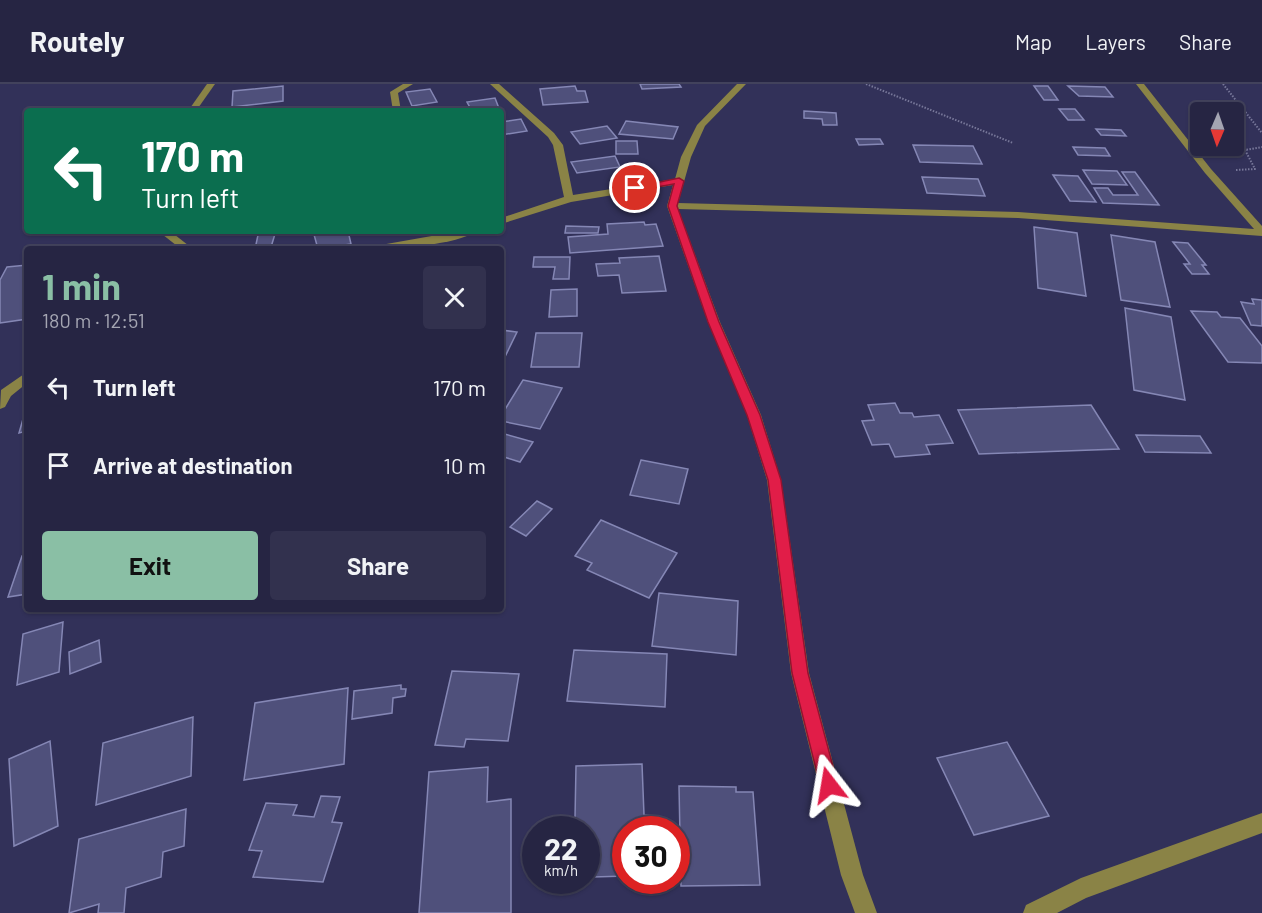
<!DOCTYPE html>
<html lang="en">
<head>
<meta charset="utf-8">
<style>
	body { margin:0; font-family:Barlow,sans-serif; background:#32314e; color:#f1f3f6; height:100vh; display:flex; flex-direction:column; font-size:22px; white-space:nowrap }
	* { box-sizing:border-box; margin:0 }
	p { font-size:20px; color:#a4a5b2 }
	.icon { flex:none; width:33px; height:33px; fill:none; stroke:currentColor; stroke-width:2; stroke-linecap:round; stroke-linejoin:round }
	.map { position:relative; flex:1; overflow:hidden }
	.details { position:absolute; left:24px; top:162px; width:480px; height:366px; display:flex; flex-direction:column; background:#262543; border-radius:6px; box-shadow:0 2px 4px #0004,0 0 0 2px #42425c }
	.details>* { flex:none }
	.hud { position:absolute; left:24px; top:24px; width:480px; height:126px; border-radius:6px; box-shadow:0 2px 4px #0004,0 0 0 2px #42425c; background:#0b6e4f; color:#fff; overflow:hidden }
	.needle { width:39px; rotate:182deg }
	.buttons { position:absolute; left:1190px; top:18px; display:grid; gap:12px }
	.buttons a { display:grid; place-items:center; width:54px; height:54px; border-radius:6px; background:#262543; box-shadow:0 2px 4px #0004,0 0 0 2px #42425c; font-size:30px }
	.speed { position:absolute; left:522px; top:732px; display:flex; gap:12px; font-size:30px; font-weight:700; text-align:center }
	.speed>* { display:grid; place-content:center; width:78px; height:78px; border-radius:50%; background:#262543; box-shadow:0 2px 4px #0004,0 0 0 2px #42425c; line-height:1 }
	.speed small { font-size:15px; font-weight:400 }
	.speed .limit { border:9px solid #d22; background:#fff; color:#111 }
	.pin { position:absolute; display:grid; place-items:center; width:51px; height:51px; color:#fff; margin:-26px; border:3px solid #fff; border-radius:50%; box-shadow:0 2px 6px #0007 }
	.me { position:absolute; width:66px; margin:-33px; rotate:346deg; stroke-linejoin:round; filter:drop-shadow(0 0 4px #0008) }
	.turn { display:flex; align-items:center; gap:21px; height:126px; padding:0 18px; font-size:27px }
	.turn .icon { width:78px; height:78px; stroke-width:2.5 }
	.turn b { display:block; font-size:42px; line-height:51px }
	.round { display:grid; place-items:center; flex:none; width:63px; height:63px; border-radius:6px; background:#32314e }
	.summary { display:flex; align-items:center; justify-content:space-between; height:102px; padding:0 18px }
	h1 { font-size:36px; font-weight:700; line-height:45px; color:#8abfa5 }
	.primary-button { display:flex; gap:12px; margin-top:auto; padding:12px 18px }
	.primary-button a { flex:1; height:69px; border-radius:6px; background:#8abfa5; color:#111; font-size:24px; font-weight:700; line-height:69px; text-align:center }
	.primary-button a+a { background:#32314e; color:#f1f3f6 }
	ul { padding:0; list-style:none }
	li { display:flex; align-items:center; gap:18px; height:78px; padding:0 18px }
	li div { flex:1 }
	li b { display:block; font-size:22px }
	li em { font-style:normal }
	header { display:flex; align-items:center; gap:36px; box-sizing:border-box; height:84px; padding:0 30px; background:#262543; border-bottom:2px solid #42425c }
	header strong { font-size:28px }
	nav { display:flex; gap:33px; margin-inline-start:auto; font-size:21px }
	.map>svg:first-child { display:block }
	.building { fill:#4f507b; stroke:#8587b5; stroke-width:1.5 }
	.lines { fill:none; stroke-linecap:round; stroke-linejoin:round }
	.path { stroke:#779; stroke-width:2; stroke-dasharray:1.5 1.5; stroke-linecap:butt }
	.minor { fill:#8a8346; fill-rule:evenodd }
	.route { fill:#e11d48; stroke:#92132f; stroke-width:1.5 }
</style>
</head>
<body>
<header>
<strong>Routely</strong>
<nav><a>Map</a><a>Layers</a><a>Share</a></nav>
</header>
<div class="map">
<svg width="1262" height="829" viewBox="0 0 1262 829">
	<rect width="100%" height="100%" fill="#323159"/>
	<g class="building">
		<path d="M640,0h39l2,3 -39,2z"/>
		<path d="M283,2v15l-51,6 1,-16z"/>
		<path d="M575,2l2,5h8l3,11 -45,3 -3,-16z"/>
		<path d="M1034,2h14l10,14h-14z"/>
		<path d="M1068,2l37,1 8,10 -34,-1z"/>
		<path d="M430,5l7,13 -25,4 -6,-14z"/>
		<path d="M495,14l5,13h-28l-5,-9z"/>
		<path d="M1059,25h16l9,11h-16z"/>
		<path d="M804,27l32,2 1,12h-14l-1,-6 -18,-1z"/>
		<path d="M521,35l6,12 -26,4v-13z"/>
		<path d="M626,37l52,6 -5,12 -54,-5z"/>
		<path d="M607,42l10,12 -37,6 -9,-12z"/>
		<path d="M1096,45l25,1 5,6 -25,-1z"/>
		<path d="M856,55h24l3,5 -24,1z"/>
		<path d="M616,57h21l1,13h-22z"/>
		<path d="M913,61l60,1 9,18 -62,-2z"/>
		<path d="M1073,63l32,1 5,8 -32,-1z"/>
		<path d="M615,72l5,11 -43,6 -6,-11z"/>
		<path d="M1083,86l34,1 10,14 -35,-1z"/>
		<path d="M1122,88h13l24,33 -56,-2 -9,-15h14l5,7h25z"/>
		<path d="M1053,91l25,1 18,26 -26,-1z"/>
		<path d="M922,93l56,2 7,17 -58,-3z"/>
		<path d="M644,138l1,3 11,-1 7,22 -93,7 -2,-16 40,-3 -1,-10z"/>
		<path d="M566,142l33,1 -1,6h-33z"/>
		<path d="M1034,143l43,6 9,63 -48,-8z"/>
		<path d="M313,147h35l3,13 -33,5z"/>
		<path d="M275,150l-4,13 -16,2 3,-14z"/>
		<path d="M1111,151l44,7 15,65 -49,-7z"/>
		<path d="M1173,158l15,1 18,22h-4l7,9h-17l-8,-10h6z"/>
		<path d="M659,172l7,35 -44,2 -3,-18 -21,1 -2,-12 24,-1 -1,-5z"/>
		<path d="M534,173h36l-1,22h-16l2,-12h-22z"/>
		<path d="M27,181v54l-27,4v-43l7,-13z"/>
		<path d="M577,205v27l-28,1 2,-27z"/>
		<path d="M1252,215l10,1v26l-11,-1 -10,-23 13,2z"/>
		<path d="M1125,224l46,9 14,83 -51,-10z"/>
		<path d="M1191,227l26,1 4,5 19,1 22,28v17l-34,-1z"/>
		<path d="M501,246l16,2 -16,33z"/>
		<path d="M536,249h46l-3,34h-48z"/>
		<path d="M523,296l39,8 -22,41 -39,-8v-5z"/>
		<path d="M895,319l5,10h12l2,4 25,-2 14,28 -27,2 4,9 -35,3 -6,-13 -17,1 -10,-24 12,-1 -6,-15z"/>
		<path d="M27,321v26l-8,2z"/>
		<path d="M1091,321l28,44 -140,5 -21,-44z"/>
		<path d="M501,349l32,9 -13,20 -19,-6z"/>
		<path d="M1136,351l64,1 11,17 -66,-1z"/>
		<path d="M641,376l47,9 -9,35 -49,-9z"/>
		<path d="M537,417l15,8 -26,27 -16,-9z"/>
		<path d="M601,436l76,33 -28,45 -62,-28 5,-7 -17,-7z"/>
		<path d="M27,471v39l-19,3 14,-41z"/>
		<path d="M659,509l79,8 -2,54 -84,-9z"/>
		<path d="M63,538l-4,50 -42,13 6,-51z"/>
		<path d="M99,556l2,22 -31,12 -1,-22z"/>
		<path d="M574,566l93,4 -2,53 -98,-6z"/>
		<path d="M452,587l67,3 -11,67 -42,-2 -2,8 -29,-2z"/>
		<path d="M401,601v4h5l-1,7 -12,2 -1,15 -40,6 2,-28z"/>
		<path d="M348,604l-4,76 -100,16 11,-77z"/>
		<path d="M193,633l-2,59 -95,29 7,-62z"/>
		<path d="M50,657l8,85 -44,20 -5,-87z"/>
		<path d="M1007,658l42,74 -75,19 -37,-77z"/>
		<path d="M642,680l2,51 10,1 1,14h-29v46l-33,1 1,-14h-8v-33h-20l1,-12h8l1,-52z"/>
		<path d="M488,683l-1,35 24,-3v114h-92l10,-141z"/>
		<path d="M679,702l57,1v5h17l7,93 -79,1z"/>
		<path d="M321,712l19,1 -8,25 10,1 -19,59 -70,-5 9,-26 -13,-1 17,-47 31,2 -4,10 21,2z"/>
		<path d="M186,725l-2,37 -21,6 -2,25 -35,11 -2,25h-26l1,-9 -30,9 10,-74z"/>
	</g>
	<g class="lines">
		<g class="path">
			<path d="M866,0l147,59"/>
			<path d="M1223,0l39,49"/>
			<path d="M1236,86l19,-1 -10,-19 17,-3"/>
		</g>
		<g class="minor">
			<path d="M207,0h8l-19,27h-8z"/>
			<path d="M403,0h10l-15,9 3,18h-8l-3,-19z"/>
			<path d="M490,0h9l55,49 9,12 10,50 102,-16 6,-22 16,-32 40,-41h9l-41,42 -14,31 -13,46 340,9 236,17 -49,-56 -69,-89h8l67,85 51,57v10l-244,-18 -340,-9 42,113 41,93 20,65 28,193 54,202 14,38h-22l-14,-38 -50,-202 -24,-193 -20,-65 -39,-93 -41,-116 6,-21 -102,17 -70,22v-6l63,-21 -11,-52 -5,-8z"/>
			<path d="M158,147h12l23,18h-12z"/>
			<path d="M460,147h16c-17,14 -83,18 -106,18l5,-3z"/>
			<path d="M27,288v11l-16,13 -6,11 -5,2 1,-19z"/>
			<path d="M1262,729v20l-176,65 -29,15h-34l3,-8 55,-27z"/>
		</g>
	</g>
	<path class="route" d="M679,94l5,3 -7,25 42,116 41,93 21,65 27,193 30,112 -3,7 -6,2 -7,-2 -2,-7 -28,-112 -24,-193 -21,-65 -39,-93 -40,-116 6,-22 -39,7 -4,-3z"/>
</svg>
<div class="buttons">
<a><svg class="needle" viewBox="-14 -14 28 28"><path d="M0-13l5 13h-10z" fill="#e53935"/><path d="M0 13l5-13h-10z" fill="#a4a5b2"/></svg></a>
</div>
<div class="speed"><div>22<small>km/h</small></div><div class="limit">30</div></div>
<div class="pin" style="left:635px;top:104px;background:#d93025"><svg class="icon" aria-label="arrive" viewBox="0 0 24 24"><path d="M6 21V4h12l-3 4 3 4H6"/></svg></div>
<svg class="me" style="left:829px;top:701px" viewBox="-20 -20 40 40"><path d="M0-17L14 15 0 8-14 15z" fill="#e11d48" stroke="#fff" stroke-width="4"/></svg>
<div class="hud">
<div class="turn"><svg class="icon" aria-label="left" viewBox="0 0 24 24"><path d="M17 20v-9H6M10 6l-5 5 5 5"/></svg><div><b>170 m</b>Turn left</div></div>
</div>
<section class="details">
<div class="summary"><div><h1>1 min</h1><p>180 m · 12:51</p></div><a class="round"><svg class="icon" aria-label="close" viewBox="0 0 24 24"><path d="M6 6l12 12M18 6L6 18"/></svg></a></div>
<ul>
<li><svg class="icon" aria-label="left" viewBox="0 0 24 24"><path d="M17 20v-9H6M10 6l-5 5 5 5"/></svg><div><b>Turn left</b></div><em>170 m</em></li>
<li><svg class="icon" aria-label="arrive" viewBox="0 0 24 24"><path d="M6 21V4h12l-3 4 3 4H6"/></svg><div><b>Arrive at destination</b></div><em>10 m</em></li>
</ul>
<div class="primary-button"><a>Exit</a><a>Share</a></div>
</section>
</div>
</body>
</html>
